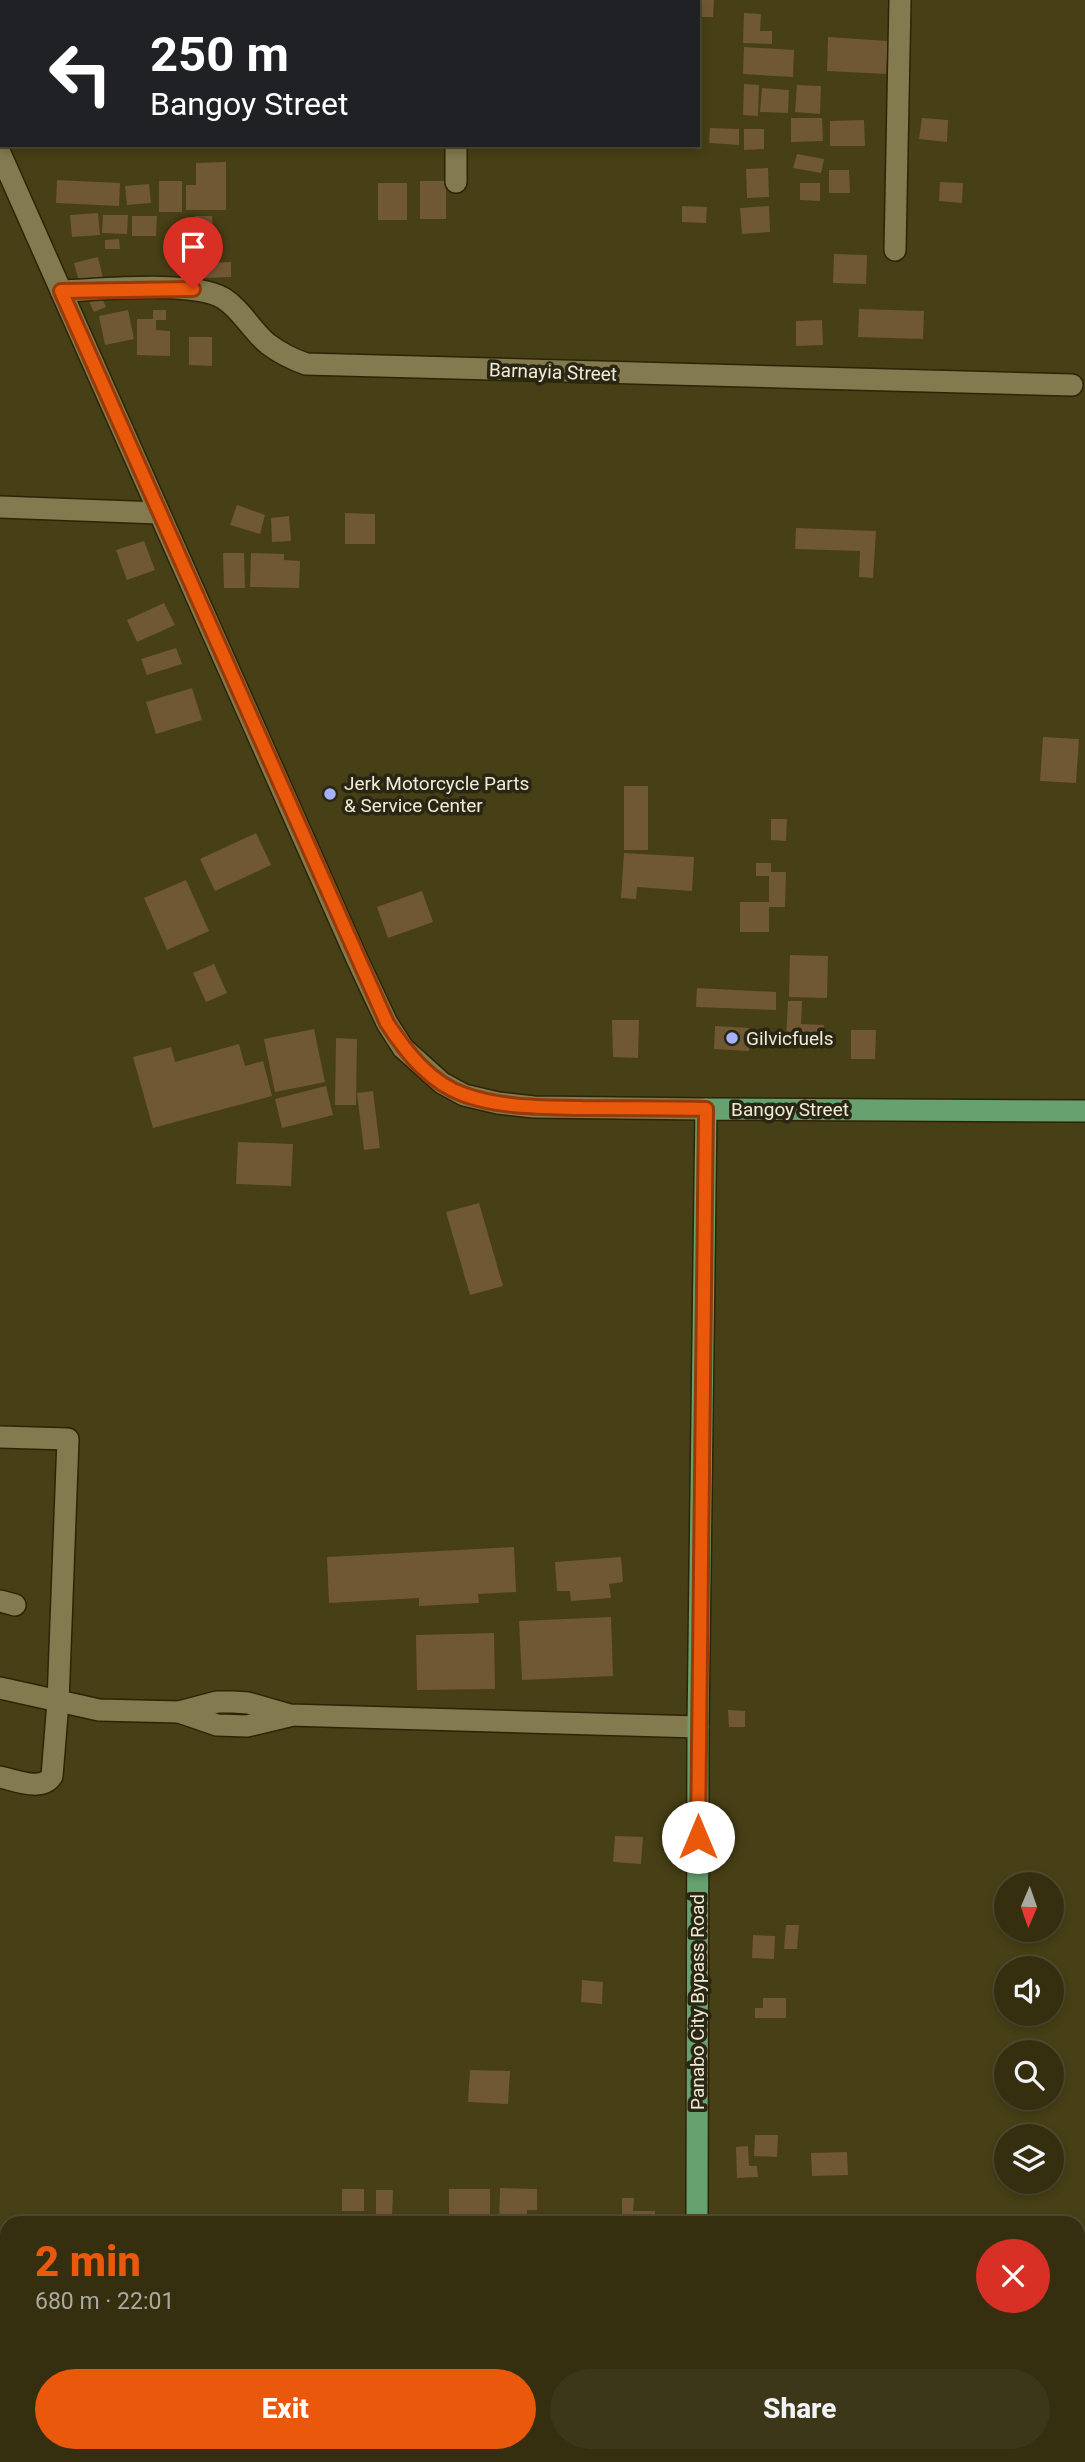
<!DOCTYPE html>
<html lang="en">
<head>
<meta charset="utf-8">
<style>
	body { margin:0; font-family:Roboto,sans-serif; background:#3d3719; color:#f1f3f6; height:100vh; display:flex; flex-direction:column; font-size:26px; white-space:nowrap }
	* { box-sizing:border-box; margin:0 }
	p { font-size:23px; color:#aaa99f }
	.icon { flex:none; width:38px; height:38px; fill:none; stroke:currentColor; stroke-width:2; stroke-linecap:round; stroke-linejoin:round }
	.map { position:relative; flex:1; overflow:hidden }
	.side { position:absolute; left:0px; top:2216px; width:1085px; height:247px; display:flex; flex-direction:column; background:#352f10; border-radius:21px 21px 0 0; box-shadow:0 4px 10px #0003,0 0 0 2px #4f4a30 }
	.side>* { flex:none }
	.top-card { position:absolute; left:0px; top:0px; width:700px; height:147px; box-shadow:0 4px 10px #0003,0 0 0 2px #4f4a30; background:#202124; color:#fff; overflow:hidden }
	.needle { width:46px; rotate:182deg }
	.controls { position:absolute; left:994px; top:1872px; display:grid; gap:14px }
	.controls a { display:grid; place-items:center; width:70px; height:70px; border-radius:50%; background:#352f10; box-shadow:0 4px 10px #0003,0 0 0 2px #4f4a30; font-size:35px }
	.pin { position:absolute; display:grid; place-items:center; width:60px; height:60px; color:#fff; margin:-72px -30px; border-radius:50% 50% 50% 0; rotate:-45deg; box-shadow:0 0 7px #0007 }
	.pin .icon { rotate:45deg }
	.me { position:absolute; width:77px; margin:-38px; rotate:0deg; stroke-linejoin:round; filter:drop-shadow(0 0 5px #0008) }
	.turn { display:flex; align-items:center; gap:24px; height:147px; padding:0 35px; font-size:32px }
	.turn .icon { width:91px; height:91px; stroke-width:2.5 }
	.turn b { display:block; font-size:49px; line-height:60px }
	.round { display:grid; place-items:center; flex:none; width:74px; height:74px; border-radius:37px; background:#3d3719 }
	.headline { display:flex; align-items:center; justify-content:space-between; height:119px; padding:0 35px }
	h1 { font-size:42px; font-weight:800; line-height:52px; color:#ea580c }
	.cta { display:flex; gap:14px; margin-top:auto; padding:14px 35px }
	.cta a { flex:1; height:80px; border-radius:42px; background:#ea580c; color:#fff; font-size:28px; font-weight:800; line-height:80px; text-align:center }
	.cta a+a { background:#3d3719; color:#f1f3f6 }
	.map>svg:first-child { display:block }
	.building { fill:#705834 }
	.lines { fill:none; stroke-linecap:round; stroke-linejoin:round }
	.minor-casing { stroke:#2c2505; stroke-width:24 }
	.major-casing { stroke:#2c2505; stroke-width:24 }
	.minor { stroke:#837a50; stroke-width:21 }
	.major { stroke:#66a16f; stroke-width:21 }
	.route-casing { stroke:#983908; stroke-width:18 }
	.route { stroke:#ea580c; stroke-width:12 }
	.poi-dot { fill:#a6b1fc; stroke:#292614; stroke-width:2.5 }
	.labels { text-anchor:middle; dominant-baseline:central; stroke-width:7; stroke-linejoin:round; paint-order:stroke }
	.street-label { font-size:19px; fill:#f0ebd4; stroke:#292614 }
	.poi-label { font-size:19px; fill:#f0ebd4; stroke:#292614; text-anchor:start }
</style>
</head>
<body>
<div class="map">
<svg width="1085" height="2462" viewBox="0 0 1085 2462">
	<rect width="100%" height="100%" fill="#473f15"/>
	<g class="building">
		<path d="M698,0h16l-1,17h-15z"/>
		<path d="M744,13l17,1 -1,17h12v13l-29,-1z"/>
		<path d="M828,37l60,4 -2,33 -59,-3z"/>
		<path d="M744,47l50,3 -1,27 -50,-3z"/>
		<path d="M744,84l15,1 -1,31 -15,-1z"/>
		<path d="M797,85l24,1 -1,28 -25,-2z"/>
		<path d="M762,88l27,2 -1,23 -28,-1z"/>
		<path d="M791,118h31l1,23 -32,1z"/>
		<path d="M922,118l26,2 -1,22 -28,-3z"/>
		<path d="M864,120l1,26h-35v-25z"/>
		<path d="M710,128l29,1v16l-30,-2z"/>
		<path d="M744,129h20v20l-20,1z"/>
		<path d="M797,154l27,5 -3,14 -28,-5z"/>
		<path d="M226,162v48h-40v-25h10v-22z"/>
		<path d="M768,168l1,29 -22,1 -1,-29z"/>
		<path d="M829,170h20l1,23h-21z"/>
		<path d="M57,180l63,3 -1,23 -63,-3z"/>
		<rect x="159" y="181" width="23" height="31"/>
		<rect x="420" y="181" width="26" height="38"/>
		<path d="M940,182l23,1 -1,20 -23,-2z"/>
		<rect x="378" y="183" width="29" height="37"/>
		<path d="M800,183h20v18l-20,-1z"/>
		<path d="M149,184l2,19 -24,2 -2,-19z"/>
		<path d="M682,206l25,1 -1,16 -24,-1z"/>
		<path d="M769,206l1,26 -28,2 -2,-26z"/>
		<path d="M98,213l2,22 -28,2 -2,-22z"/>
		<path d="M103,215h25l-1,19 -25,-1z"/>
		<path d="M132,216h25l-1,20h-24z"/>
		<path d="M195,216h17l1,13 -17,1z"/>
		<path d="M119,239l1,10h-15v-9z"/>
		<path d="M834,254l33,1 -1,29 -33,-1z"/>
		<path d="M98,257l5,21 -23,7 -6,-22z"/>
		<path d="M231,262v15l-27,1 -1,-15z"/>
		<path d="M99,291l7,16 -12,5 -7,-15z"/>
		<path d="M859,309l65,2 -1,28 -65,-2z"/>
		<path d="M128,310l6,29 -29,6 -6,-29z"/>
		<path d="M153,310h13v10h-10v10l14,1v25l-33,-1v-36h16z"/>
		<path d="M822,320l1,25 -27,1v-25z"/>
		<path d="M189,337h23v29l-23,-1z"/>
		<path d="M237,505l28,10 -5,19 -30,-9z"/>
		<path d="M345,513l30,1v30h-30z"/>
		<path d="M289,516l2,25 -19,1 -1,-24z"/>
		<path d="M796,528l80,3 -3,47 -14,-1 1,-26 -65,-2z"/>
		<path d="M144,541l11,29 -28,10 -11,-30z"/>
		<path d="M223,553h21l1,35h-21z"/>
		<path d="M251,553l33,1v6l16,1 -1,27 -49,-1z"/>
		<path d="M164,603l11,22 -38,17 -10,-22z"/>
		<path d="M176,648l6,16 -35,11 -6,-16z"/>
		<path d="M192,688l10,32 -46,14 -10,-32z"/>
		<path d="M1043,737l36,2 -3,44 -36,-2z"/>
		<rect x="624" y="786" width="24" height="64"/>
		<path d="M771,819h16l-1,22 -15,-1z"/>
		<path d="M256,833l15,32 -56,26 -15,-32z"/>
		<path d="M624,853l70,4 -2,34 -55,-4 -1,12 -15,-1z"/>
		<path d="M756,863h15v9h15l-1,35h-16v25h-29v-30h29v-26h-13z"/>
		<path d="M186,880l23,51 -42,19 -23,-52z"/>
		<path d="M422,891l11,31 -45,16 -11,-31z"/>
		<path d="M790,955l38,1 -1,42 -38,-1z"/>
		<path d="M214,964l13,29 -21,9 -13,-29z"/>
		<path d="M697,988l79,4v18l-80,-3z"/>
		<path d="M788,1001h14l-1,23 23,1 -1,17 -37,-2z"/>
		<path d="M612,1020h27l-1,38 -25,-1z"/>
		<path d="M715,1026l34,2v23l-35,-2z"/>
		<path d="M314,1029l11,53 -50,10 -11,-53z"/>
		<path d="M851,1030h25l-1,29h-24z"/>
		<path d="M336,1038l21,1 -1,66h-21z"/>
		<path d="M239,1044l6,22 18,-5 9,35 -119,32 -20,-71 38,-10 4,15z"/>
		<path d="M326,1086l7,29 -51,13 -7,-29z"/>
		<path d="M373,1091l7,57 -16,2 -7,-57z"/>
		<path d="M238,1142l55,2 -2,42 -55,-2z"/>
		<path d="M479,1203l24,83 -33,9 -24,-83z"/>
		<path d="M514,1547l2,45 -38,2 1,9 -60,3v-8l-90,5 -2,-46z"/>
		<path d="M621,1557l2,25 -14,2 2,14 -40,3 -1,-10h-13l-2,-29z"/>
		<path d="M611,1617l2,59 -91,4 -3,-59z"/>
		<path d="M494,1633l1,56 -78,1 -1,-55z"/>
		<path d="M728,1710l17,1v16h-16z"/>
		<path d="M615,1836l28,1 -2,27 -28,-2z"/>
		<path d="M786,1925h13l-2,24h-13z"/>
		<path d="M753,1935l22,1 -1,23 -22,-1z"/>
		<path d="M582,1980l21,2 -1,22 -21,-2z"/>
		<path d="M763,1998h23v20h-31v-10h8z"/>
		<path d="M470,2070l40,1 -2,33 -40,-2z"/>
		<path d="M755,2135h23l-1,22 -23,-1z"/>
		<path d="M748,2146l1,20h8l1,11 -21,1 -1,-31z"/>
		<path d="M847,2152l1,23 -36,1 -1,-23z"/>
		<path d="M500,2188l37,1v21h-10v12h-28z"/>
		<rect x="342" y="2189" width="22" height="22"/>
		<rect x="449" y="2189" width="41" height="33"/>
		<path d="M376,2190h17l-1,30h-16z"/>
		<path d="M622,2198h12l-1,13h22v9h-33z"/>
		<path d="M525,2455h23l-1,7h-19l-4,-1z"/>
		<path d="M783,2456l32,1 -1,5h-32z"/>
	</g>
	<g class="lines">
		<defs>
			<g id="minor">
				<path d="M124,0v2"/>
				<path d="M459,2v-2"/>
				<path d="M0,153l357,806 30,64 16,25 39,35 22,12 34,8 36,4 172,2"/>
				<path d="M456,182v-37"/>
				<path d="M895,250l5,-250"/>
				<path d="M61,291c37,-1 132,-11 162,7 19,12 28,32 45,46 12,9 24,15 38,20l766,21"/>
				<path d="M0,507l159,6"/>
				<path d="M0,1437l68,2 -10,263 -6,74c-10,16 -37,4 -52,1"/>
				<path d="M0,1601l15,4"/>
				<path d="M0,1688l99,22 80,2 38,-10h16l15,1 42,12 408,12"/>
				<path d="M179,1712l38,13 30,1 42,-10"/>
			</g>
			<g id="major">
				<path d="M697,2222l1,-495 8,-618 379,2"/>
				<path d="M696,2462v-7"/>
			</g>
		</defs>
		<use href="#minor" class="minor-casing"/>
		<use href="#major" class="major-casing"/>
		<use href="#minor" class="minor"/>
		<use href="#major" class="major"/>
	</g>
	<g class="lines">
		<defs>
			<path id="route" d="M193,289l-132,2 326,732c19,29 43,60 78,72 37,13 78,12 117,13 41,0 83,0 124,1l-8,728"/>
		</defs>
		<use href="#route" class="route-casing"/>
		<use href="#route" class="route"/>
	</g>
	<g class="poi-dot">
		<circle cx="330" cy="794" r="7"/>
		<circle cx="732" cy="1038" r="7"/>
	</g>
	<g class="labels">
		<g class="street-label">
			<text transform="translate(553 372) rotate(2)">Barnayia Street</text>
			<text x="790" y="1109">Bangoy Street</text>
			<text transform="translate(697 2002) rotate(-90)">Panabo City Bypass Road</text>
		</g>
		<g class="poi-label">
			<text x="344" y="783">Jerk Motorcycle Parts<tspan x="344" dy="22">&amp; Service Center</tspan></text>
			<text x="746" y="1038">Gilvicfuels</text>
		</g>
	</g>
</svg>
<div class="controls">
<a><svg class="needle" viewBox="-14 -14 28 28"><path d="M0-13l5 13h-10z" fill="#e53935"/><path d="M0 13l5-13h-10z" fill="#aaa99f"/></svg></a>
<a><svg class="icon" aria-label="sound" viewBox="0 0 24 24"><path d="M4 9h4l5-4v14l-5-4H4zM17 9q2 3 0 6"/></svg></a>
<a><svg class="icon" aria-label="search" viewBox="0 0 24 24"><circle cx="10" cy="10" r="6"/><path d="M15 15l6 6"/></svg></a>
<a><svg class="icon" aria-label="layers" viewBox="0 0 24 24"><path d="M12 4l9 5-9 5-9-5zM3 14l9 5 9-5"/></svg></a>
</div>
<div class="pin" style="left:193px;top:289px;background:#d93025"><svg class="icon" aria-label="arrive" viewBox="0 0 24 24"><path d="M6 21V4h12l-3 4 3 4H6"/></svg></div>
<svg class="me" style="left:698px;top:1837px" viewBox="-20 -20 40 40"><circle r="19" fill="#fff"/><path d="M0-13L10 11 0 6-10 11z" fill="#ea580c"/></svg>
<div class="top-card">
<div class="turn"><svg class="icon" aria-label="left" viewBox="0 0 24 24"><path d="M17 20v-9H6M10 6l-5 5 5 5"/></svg><div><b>250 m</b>Bangoy Street</div></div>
</div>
<section class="side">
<div class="headline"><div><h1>2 min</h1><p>680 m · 22:01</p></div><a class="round" style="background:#d93025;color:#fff"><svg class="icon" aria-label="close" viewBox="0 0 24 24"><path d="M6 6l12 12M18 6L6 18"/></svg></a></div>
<div class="cta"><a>Exit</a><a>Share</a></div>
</section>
</div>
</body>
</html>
